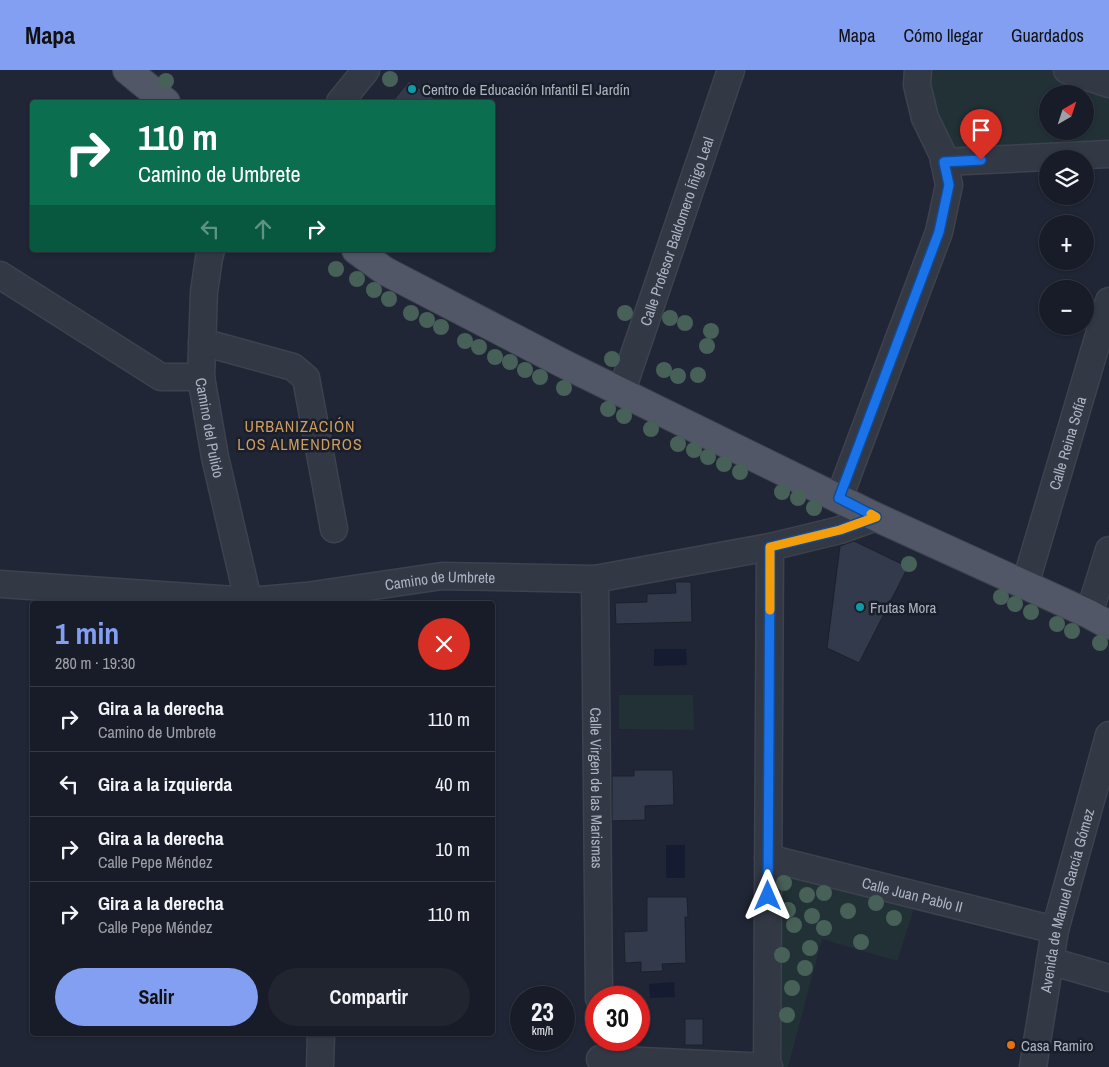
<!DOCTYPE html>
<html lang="es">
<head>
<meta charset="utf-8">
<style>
	body { margin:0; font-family:"Archivo Narrow",sans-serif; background:#212530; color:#f1f3f6; height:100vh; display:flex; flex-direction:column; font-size:19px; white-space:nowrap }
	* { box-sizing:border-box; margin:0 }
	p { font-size:16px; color:#9fa1a8 }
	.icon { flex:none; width:28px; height:28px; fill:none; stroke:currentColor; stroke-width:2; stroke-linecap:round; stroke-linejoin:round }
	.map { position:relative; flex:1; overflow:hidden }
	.side { position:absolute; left:30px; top:531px; width:465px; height:435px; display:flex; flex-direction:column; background:#181c28; border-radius:5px; box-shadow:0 1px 4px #0004,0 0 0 1px #363a45 }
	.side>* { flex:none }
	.guide { position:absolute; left:30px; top:30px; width:465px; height:152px; border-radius:5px; box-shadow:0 1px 4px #0004,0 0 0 1px #363a45; background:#0b6e4f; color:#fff; overflow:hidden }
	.needle { width:32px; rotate:39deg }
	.controls { position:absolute; left:1039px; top:15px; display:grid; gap:10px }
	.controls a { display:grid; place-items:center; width:55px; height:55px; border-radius:50%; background:#181c28; box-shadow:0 1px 4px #0004,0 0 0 1px #363a45; font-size:25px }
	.speed { position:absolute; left:510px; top:916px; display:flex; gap:10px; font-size:25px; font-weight:700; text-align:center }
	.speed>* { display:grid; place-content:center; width:65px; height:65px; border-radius:50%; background:#181c28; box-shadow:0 1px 4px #0004,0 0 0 1px #363a45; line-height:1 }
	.speed small { font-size:12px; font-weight:400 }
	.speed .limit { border:8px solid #d22; background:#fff; color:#111 }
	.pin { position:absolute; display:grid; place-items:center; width:42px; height:42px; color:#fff; margin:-51px -21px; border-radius:50% 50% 50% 0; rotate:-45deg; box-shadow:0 0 5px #0007 }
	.pin .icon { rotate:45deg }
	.me { position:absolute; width:55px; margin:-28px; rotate:0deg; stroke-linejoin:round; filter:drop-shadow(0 0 4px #0008) }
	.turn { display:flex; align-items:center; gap:18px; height:105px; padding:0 25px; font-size:22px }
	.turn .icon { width:65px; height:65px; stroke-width:2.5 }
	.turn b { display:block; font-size:35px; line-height:42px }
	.lanes { display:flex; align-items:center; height:48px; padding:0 25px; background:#0003; justify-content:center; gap:25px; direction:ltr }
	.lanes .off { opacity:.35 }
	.round { display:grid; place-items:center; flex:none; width:52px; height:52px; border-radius:26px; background:#212530 }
	.headline { display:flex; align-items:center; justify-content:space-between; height:85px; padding:0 25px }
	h1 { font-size:30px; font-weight:700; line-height:38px; color:#839ff1 }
	.primary-button { display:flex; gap:10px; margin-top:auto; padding:10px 25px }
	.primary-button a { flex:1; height:58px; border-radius:30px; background:#839ff1; color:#111; font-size:20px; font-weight:700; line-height:58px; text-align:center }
	.primary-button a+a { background:#212530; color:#f1f3f6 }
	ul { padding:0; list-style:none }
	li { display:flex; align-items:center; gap:15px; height:65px; padding:0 25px; border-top:1px solid #363a45 }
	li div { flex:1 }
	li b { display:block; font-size:19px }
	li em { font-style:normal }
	header { display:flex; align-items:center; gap:30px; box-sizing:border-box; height:70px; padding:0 25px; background:#839ff1; color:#111 }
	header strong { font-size:24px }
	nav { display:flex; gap:28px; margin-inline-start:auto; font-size:18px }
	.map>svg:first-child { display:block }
	.green { fill:#223136; fill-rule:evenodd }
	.water { fill:#151c31 }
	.building { fill:#323a4b; stroke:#1b202c }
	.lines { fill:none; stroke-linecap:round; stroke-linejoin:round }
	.minor-casing { stroke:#3d424f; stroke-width:29 }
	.major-casing { stroke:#3d424f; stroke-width:30 }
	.minor { stroke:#333845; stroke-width:26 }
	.major { stroke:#515766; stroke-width:28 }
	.tree { fill:#476159 }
	.route-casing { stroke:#114b97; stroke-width:12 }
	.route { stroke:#1a73e8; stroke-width:9 }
	.slow { stroke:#f59e0b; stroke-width:9 }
	.culture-dot { fill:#0f9aa8; stroke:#191e2a; stroke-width:2 }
	.food-dot { fill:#e8710a; stroke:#191e2a; stroke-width:2 }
	.labels { text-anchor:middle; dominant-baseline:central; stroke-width:5; stroke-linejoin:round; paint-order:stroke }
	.poi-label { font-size:15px; fill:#adb3c2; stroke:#191e2a; text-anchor:start }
	.street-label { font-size:15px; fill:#adb3c2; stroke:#191e2a }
	.neighbourhood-label { font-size:16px; letter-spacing:1px; fill:#cc9d5f; stroke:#191e2a }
</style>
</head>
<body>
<header>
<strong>Mapa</strong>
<nav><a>Mapa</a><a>Cómo llegar</a><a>Guardados</a></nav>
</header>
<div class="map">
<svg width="1109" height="997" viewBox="0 0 1109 997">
	<rect width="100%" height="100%" fill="#202635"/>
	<g class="green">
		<path d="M918,0h149l42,14v70l-165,8zM1048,24h37v37h-37z"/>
		<path d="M619,625h74l1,35 -75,-1z"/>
		<path d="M768,788l150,38 -21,65 -75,-22 -34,128h-19z"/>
	</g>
	<g class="water">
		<path d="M654,579h32l1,16 -33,1z"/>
		<rect x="666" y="775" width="19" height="33"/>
		<path d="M674,912l1,15 -25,1 -1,-14z"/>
	</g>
	<g class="building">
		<path d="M409,11l30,21h-47z"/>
		<path d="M854,471l54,26 -49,96 -32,-15 13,-102z"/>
		<path d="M675,512h16l1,40 -76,2 -1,-21 32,-1v-8l29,-1z"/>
		<path d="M634,700h39l1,35 -29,1v14l-33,1v-45h22z"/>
		<path d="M647,827h40l1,20h-3l1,46 -24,1 1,7 -22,1v-10l-16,1 -1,-31 23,-1z"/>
		<rect x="685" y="949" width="18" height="26"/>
	</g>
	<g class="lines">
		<defs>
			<g id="minor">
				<path d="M1067,0l42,14"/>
				<path d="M340,32l26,-32"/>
				<path d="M944,92l165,-8"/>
				<path id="s1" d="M211,180l-2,8 -5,34 -3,85 14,80 34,147"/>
				<path d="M0,205l161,102h40"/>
				<path d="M202,272l91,25 13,11 28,151"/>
				<path id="s2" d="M621,323l110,-323"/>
				<path d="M839,428l100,-266 10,-47 -6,-30 -18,-37 -8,-33 1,-15"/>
				<path id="s3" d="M595,509l4,419"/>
				<path id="s4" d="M0,514l249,17 57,-5 136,-20 153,3 175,-32 70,-17 36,-13"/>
				<path id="s5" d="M1025,515l84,-284"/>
				<path d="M1089,544l20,-64"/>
				<path id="s6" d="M768,788l287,72"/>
				<path d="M1050,891l59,17"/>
				<path d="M600,989l169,8"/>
				<path d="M320,997l1,-33"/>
				<path d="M767,997l3,-520"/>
				<path id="s7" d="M1033,997l22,-137 54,-195"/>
			</g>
			<g id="major">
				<path d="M127,0l39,32"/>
				<path d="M356,180l29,21 181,94 310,152 213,97 20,11"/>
			</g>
		</defs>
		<use href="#minor" class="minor-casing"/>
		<use href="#major" class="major-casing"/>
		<use href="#minor" class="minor"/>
		<use href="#major" class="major"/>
	</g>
	<g class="tree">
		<circle cx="390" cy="9" r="8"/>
		<circle cx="166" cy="11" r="8"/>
		<circle cx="336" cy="199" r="8"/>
		<circle cx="357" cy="209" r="8"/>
		<circle cx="374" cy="220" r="8"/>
		<circle cx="389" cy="229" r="8"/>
		<circle cx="411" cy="243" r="8"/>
		<circle cx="625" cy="243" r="8"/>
		<circle cx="670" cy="248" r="8"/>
		<circle cx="427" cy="250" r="8"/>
		<circle cx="685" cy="253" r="8"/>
		<circle cx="441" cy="257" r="8"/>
		<circle cx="711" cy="261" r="8"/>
		<circle cx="465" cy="271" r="8"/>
		<circle cx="707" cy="276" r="8"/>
		<circle cx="479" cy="277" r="8"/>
		<circle cx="495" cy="287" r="8"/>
		<circle cx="612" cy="289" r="8"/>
		<circle cx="510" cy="292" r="8"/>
		<circle cx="525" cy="300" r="8"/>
		<circle cx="664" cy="300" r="8"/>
		<circle cx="698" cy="305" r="8"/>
		<circle cx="678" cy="306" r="8"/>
		<circle cx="540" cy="307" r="8"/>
		<circle cx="564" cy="318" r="8"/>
		<circle cx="608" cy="339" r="8"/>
		<circle cx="624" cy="346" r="8"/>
		<circle cx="651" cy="359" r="8"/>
		<circle cx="678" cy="374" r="8"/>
		<circle cx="694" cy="380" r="8"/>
		<circle cx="708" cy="387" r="8"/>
		<circle cx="724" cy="394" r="8"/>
		<circle cx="740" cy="402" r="8"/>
		<circle cx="782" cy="422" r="8"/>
		<circle cx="798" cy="428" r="8"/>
		<circle cx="814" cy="438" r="8"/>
		<circle cx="909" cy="494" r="8"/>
		<circle cx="1001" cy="527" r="8"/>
		<circle cx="1015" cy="534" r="8"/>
		<circle cx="1031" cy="542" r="8"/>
		<circle cx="1057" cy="554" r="8"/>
		<circle cx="1072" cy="561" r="8"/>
		<circle cx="1100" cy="573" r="8"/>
		<circle cx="784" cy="813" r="8"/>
		<circle cx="824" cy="823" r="8"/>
		<circle cx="807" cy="825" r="8"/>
		<circle cx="876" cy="833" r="8"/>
		<circle cx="788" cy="840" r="8"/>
		<circle cx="848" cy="841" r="8"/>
		<circle cx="812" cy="846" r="8"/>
		<circle cx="894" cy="848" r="8"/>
		<circle cx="794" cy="855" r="8"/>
		<circle cx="824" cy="858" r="8"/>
		<circle cx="861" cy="872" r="8"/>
		<circle cx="810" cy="878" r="8"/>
		<circle cx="782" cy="885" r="8"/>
		<circle cx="805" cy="898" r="8"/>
		<circle cx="792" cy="918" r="8"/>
		<circle cx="787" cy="945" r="8"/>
	</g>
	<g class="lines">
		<defs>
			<path id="route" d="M768,826l2,-349 70,-17 36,-13 -37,-19 100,-266 10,-47 -5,-23 37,-2"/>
		</defs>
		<use href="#route" class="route-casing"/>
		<use href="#route" class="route"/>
		<path class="slow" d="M770,540v-63l70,-17 36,-13 -5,-3"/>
	</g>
	<g class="culture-dot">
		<circle cx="412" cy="19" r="5"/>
		<circle cx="860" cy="537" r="5"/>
	</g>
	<circle class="food-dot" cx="1011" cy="975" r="5"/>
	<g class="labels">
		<g class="poi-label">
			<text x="422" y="19">Centro de Educación Infantil El Jardín</text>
			<text x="870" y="537">Frutas Mora</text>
			<text x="1021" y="975">Casa Ramiro</text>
		</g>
		<g class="street-label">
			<text stroke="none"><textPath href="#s2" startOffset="171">Calle Profesor Baldomero Íñigo Leal</textPath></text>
			<text stroke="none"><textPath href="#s1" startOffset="179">Camino del Pulido</textPath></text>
			<text stroke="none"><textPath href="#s5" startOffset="148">Calle Reina Sofía</textPath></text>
			<text stroke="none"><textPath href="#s4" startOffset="442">Camino de Umbrete</textPath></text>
			<text stroke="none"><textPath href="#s3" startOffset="209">Calle Virgen de las Marismas</textPath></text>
			<text stroke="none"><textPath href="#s6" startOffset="149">Calle Juan Pablo II</textPath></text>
			<text stroke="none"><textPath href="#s7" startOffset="170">Avenida de Manuel García Gómez</textPath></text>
		</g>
		<g class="neighbourhood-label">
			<text x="300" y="356">URBANIZACIÓN<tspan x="300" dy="18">LOS ALMENDROS</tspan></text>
		</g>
	</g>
</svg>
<div class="controls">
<a><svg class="needle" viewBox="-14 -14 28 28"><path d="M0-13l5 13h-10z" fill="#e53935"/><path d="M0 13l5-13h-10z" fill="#9fa1a8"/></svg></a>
<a><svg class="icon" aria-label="layers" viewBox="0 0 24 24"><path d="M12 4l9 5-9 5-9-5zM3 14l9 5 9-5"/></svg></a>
<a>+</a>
<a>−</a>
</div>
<div class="speed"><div>23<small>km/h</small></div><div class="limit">30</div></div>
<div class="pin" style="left:981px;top:90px;background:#d93025"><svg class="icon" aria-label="arrive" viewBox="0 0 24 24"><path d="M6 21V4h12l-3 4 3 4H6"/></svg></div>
<svg class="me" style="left:768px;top:826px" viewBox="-20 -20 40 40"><path d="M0-17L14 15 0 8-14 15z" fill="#1a73e8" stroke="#fff" stroke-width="4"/></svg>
<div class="guide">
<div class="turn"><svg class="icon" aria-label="right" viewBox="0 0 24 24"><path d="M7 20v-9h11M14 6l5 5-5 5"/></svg><div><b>110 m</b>Camino de Umbrete</div></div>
<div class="lanes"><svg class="icon off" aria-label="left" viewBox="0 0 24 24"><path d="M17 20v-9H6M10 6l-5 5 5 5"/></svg><svg class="icon off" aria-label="ahead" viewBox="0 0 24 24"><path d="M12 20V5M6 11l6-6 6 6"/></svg><svg class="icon" aria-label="right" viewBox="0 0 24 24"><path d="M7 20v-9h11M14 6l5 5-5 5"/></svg></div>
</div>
<section class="side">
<div class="headline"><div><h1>1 min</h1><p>280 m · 19:30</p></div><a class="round" style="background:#d93025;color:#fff"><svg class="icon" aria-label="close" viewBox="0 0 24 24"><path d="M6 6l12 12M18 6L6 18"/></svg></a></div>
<ul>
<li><svg class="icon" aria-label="right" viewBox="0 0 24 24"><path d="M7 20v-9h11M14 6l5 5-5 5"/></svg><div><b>Gira a la derecha</b><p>Camino de Umbrete</p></div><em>110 m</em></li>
<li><svg class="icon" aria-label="left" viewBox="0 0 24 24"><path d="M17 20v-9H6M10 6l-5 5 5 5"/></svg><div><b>Gira a la izquierda</b></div><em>40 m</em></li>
<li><svg class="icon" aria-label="right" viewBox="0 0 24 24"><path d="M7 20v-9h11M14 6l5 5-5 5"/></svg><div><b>Gira a la derecha</b><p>Calle Pepe Méndez</p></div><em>10 m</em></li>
<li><svg class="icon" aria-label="right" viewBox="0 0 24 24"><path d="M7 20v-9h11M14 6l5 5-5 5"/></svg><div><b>Gira a la derecha</b><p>Calle Pepe Méndez</p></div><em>110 m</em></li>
</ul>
<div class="primary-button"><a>Salir</a><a>Compartir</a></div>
</section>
</div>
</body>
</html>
